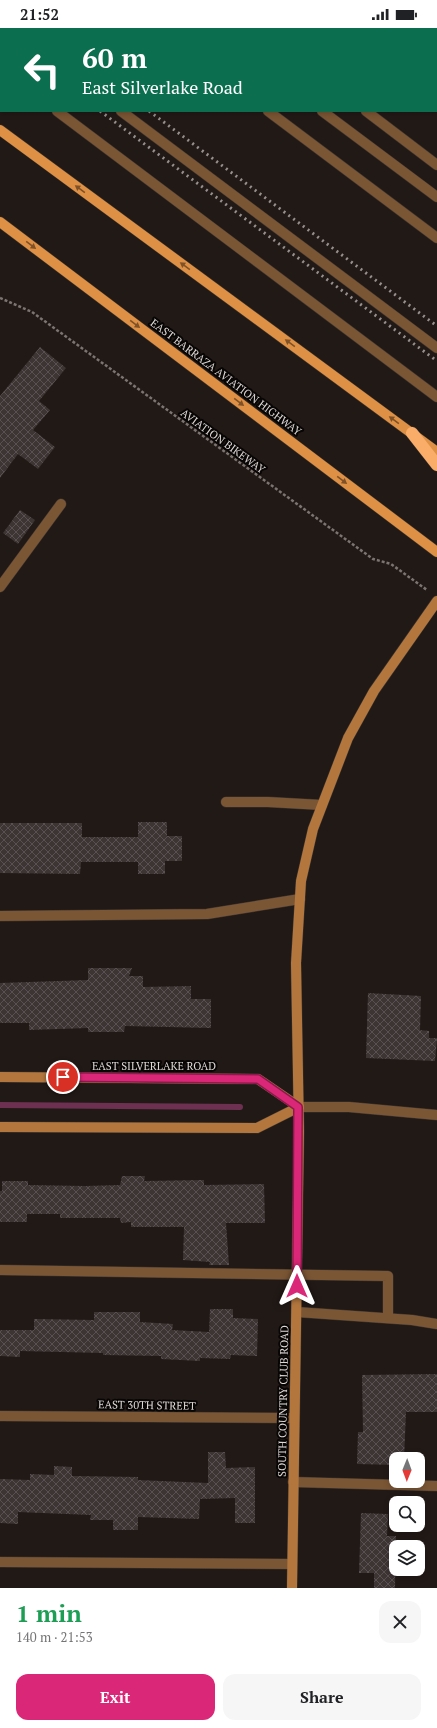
<!DOCTYPE html>
<html lang="en">
<head>
<meta charset="utf-8">
<style>
	body { margin:0; font-family:"PT Serif",serif; background:#f6f6f6; color:#202124; height:100vh; display:flex; flex-direction:column; font-size:15px; white-space:nowrap }
	* { box-sizing:border-box; margin:0 }
	p { font-size:13px; color:#757577 }
	.icon { flex:none; width:22px; height:22px; fill:none; stroke:currentColor; stroke-width:2; stroke-linecap:round; stroke-linejoin:round }
	.map { position:relative; height:1560px; overflow:hidden }
	.side { display:flex; flex-direction:column; background:#fff; flex:1 }
	.side>* { flex:none }
	.top-card { position:absolute; left:0px; top:0px; width:437px; height:84px; box-shadow:0 2px 6px #0003; background:#0b6e4f; color:#fff; overflow:hidden }
	.needle { width:26px; rotate:181deg }
	.fabs { position:absolute; left:389px; top:1424px; display:grid; gap:8px }
	.fabs a { display:grid; place-items:center; width:36px; height:36px; border-radius:8px; background:#fff; box-shadow:0 2px 6px #0003; font-size:20px }
	.pin { position:absolute; display:grid; place-items:center; width:34px; height:34px; color:#fff; margin:-17px; border:2px solid #fff; border-radius:50%; box-shadow:0 1px 4px #0007 }
	.me { position:absolute; width:44px; margin:-22px; rotate:0deg; stroke-linejoin:round; filter:drop-shadow(0 0 3px #0008) }
	.turn { display:flex; align-items:center; gap:14px; height:84px; padding:0 16px; font-size:18px }
	.turn .icon { width:52px; height:52px; stroke-width:2.5 }
	.turn b { display:block; font-size:28px; line-height:34px }
	.round { display:grid; place-items:center; flex:none; width:42px; height:42px; border-radius:12px; background:#f6f6f6 }
	.headline { display:flex; align-items:center; justify-content:space-between; height:68px; padding:0 16px }
	h1 { font-size:24px; font-weight:600; line-height:30px; color:#1e9e55 }
	.action { display:flex; gap:8px; margin-top:auto; padding:8px 16px }
	.action a { flex:1; height:46px; border-radius:12px; background:#db2777; color:#fff; font-size:16px; font-weight:600; line-height:46px; text-align:center }
	.action a+a { background:#f6f6f6; color:#202124 }
	.status { display:flex; justify-content:space-between; align-items:center; height:28px; padding:0 20px; background:#fff; direction:ltr }
	.status svg { height:11px; fill:currentColor }
	.map>svg:first-child { display:block }
	.lines { fill:none; stroke-linecap:round; stroke-linejoin:round }
	.stream { stroke:#6d3050; stroke-width:6 }
	.building { fill:url(#building-cross-hatch) }
	.lane-casing { stroke:#3b3431; stroke-width:11 }
	.street-casing { stroke:#3b3431; stroke-width:11 }
	.secondary-casing { stroke:#3b3431; stroke-width:11 }
	.primary-casing { stroke:#3b3431; stroke-width:11 }
	.highway-casing { stroke:#3b3431; stroke-width:13 }
	.path { stroke:#7b7471; stroke-width:2.5; stroke-dasharray:3 2; stroke-linecap:butt }
	.lane { stroke:#7b5634; stroke-width:10 }
	.street { stroke:#7b5634; stroke-width:10 }
	.secondary { stroke:#b3773e; stroke-width:10 }
	.primary { stroke:#de9044; stroke-width:10 }
	.highway { stroke:#f9ad68; stroke-width:12 }
	.rail { stroke:#968f8d; stroke-width:3; stroke-dasharray:2 4; stroke-linecap:butt }
	.oneway { fill:#7e5128 }
	.route-casing { stroke:#8e194d; stroke-width:10 }
	.route { stroke:#db2777; stroke-width:7 }
	.labels { text-anchor:middle; dominant-baseline:central; stroke-width:4; stroke-linejoin:round; paint-order:stroke }
	.street-label { font-size:11px; fill:#ded8d6; stroke:#080505 }
</style>
</head>
<body>
<div class="status"><b>21:52</b><svg viewBox="0 0 49 12"><path d="M0 12V9h3v3zM5 12V6h3v6zM10 12V3h3v9zM15 12V0h3v12zM26 1h20v11H26zM47 4h2v5h-2z"/></svg></div>
<div class="map">
<svg width="437" height="1560" viewBox="0 0 437 1560">
	<defs>
		<pattern id="building-cross-hatch" width="8" height="8" patternUnits="userSpaceOnUse"><rect width="8" height="8" fill="#3d3434"/><path d="M0 0l8 8M0 8l8-8" fill="none" stroke="#595151"/></pattern>
	</defs>
	<rect width="100%" height="100%" fill="#211916"/>
	<g class="lines">
		<path class="stream" d="M0,1077l240,2"/>
	</g>
	<g class="building">
		<path d="M40,319l26,21 -27,33 11,9 -17,20 22,17 -17,22 -20,-15 -18,24v-82z"/>
		<path d="M20,482l15,10 -17,24 -15,-11z"/>
		<path d="M138,794h29v14h15v25h-17v13h-27v-12h-57l-1,12 -80,-1v-50h82v14h56z"/>
		<path d="M88,940h44l-3,8h14v11l48,-1v13h20v29l-86,-2 -1,6h-36v-4l-59,2v-7h-29v-40l88,-3z"/>
		<path d="M368,965l53,3 -1,34 9,1v7h8l-2,23 -69,-3z"/>
		<path d="M122,1148h23l-1,5 60,-1v5l60,-1 1,39h-39l3,42h-20l1,-3 -27,-2 1,-33h-53v-5l-10,1 -1,-5h-60v-4h-33v8h-27v-31h2v-10h26v4l57,1 35,-1z"/>
		<path d="M210,1281h23v9l25,1 -1,37 -26,-1 -1,4 -30,-1v3l-39,-2v-3l-58,-1v-2l-83,-2v6l-20,-1v-26h34v-11l60,1v-8h46v10l33,2 -1,6 37,2z"/>
		<path d="M437,1346v38h-31l-2,47h-8v6l-39,-1 1,-32h5l-1,-57z"/>
		<path d="M208,1424h17l1,16 29,-1v56h-20v-25l-35,1 -1,20 -61,-2v13h-25v-10h-23l1,-5 -73,-3v12l-18,-1v-44l30,1v-6l24,1v-9l18,1v9l66,1v3l70,3z"/>
		<path d="M361,1485l27,1 -1,22h9l-1,52h-21v-15h-15z"/>
	</g>
	<g class="lines">
		<defs>
			<g id="lane">
				<path d="M10,0l1,1"/>
				<path d="M158,0l1,1"/>
				<path d="M211,0l1,1"/>
				<path d="M255,0l1,1"/>
				<path d="M0,40l1,1"/>
				<path d="M57,83l380,286"/>
				<path d="M121,83l316,237"/>
				<path d="M268,83l169,127"/>
				<path d="M322,83l115,86"/>
				<path d="M366,83l71,54"/>
				<path d="M0,559l61,-83"/>
				<path d="M226,774h42l54,3"/>
				<path d="M0,888l207,-2 93,-15"/>
				<path d="M0,1242l388,6v42"/>
				<path d="M293,1454l144,4"/>
				<path d="M0,1534l292,2"/>
			</g>
			<g id="street">
				<path d="M299,1079h50l88,8"/>
				<path d="M297,1284l115,8 25,4"/>
				<path d="M0,1388l294,2"/>
			</g>
			<g id="secondary">
				<path d="M0,1049l258,2 41,28"/>
				<path d="M0,1099l257,1 42,-21"/>
				<path d="M292,1560l7,-457 -3,-168 5,-82 12,-52 35,-91 26,-47 63,-90"/>
			</g>
			<g id="primary">
				<path d="M0,102l437,322"/>
				<path d="M0,194l437,330"/>
			</g>
			<path id="highway" d="M412,405l25,32"/>
		</defs>
		<use href="#lane" class="lane-casing"/>
		<use href="#street" class="street-casing"/>
		<use href="#secondary" class="secondary-casing"/>
		<use href="#primary" class="primary-casing"/>
		<use href="#highway" class="highway-casing"/>
		<path class="path" d="M0,270l32,14 341,247 18,5 36,26"/>
		<use href="#lane" class="lane"/>
		<use href="#street" class="street"/>
		<use href="#secondary" class="secondary"/>
		<use href="#primary" class="primary"/>
		<use href="#highway" class="highway"/>
		<g class="rail">
			<path d="M38,0l1,1"/>
			<path d="M0,9l1,1"/>
			<path d="M100,83l337,250"/>
			<path d="M149,83l288,215"/>
		</g>
	</g>
	<defs><path id="oneway-solid" d="M-6-.8H1V-3.2L6.5 0L1 3.2V.8H-6Z"/></defs>
	<g class="oneway">
		<use href="#oneway-solid" transform="translate(80 161) rotate(-144)"/>
		<use href="#oneway-solid" transform="translate(31 217) rotate(37)"/>
		<use href="#oneway-solid" transform="translate(185 238) rotate(-144)"/>
		<use href="#oneway-solid" transform="translate(135 296) rotate(37)"/>
		<use href="#oneway-solid" transform="translate(290 315) rotate(-144)"/>
		<use href="#oneway-solid" transform="translate(239 374) rotate(37)"/>
		<use href="#oneway-solid" transform="translate(394 392) rotate(-144)"/>
		<use href="#oneway-solid" transform="translate(342 452) rotate(37)"/>
	</g>
	<g class="lines">
		<defs>
			<path id="route" d="M63,1049l195,2 40,28 -1,179"/>
		</defs>
		<use href="#route" class="route-casing"/>
		<use href="#route" class="route"/>
	</g>
	<g class="labels">
		<g class="street-label">
			<text transform="translate(226 349) rotate(37)">EAST BARRAZA AVIATION HIGHWAY</text>
			<text transform="translate(223 413) rotate(36)">AVIATION BIKEWAY</text>
			<text x="154" y="1038">EAST SILVERLAKE ROAD</text>
			<text transform="translate(283 1373) rotate(-89)">SOUTH COUNTRY CLUB ROAD</text>
			<text transform="translate(147 1377) rotate(1)">EAST 30TH STREET</text>
		</g>
	</g>
</svg>
<div class="fabs">
<a><svg class="needle" viewBox="-14 -14 28 28"><path d="M0-13l5 13h-10z" fill="#e53935"/><path d="M0 13l5-13h-10z" fill="#757577"/></svg></a>
<a><svg class="icon" aria-label="search" viewBox="0 0 24 24"><circle cx="10" cy="10" r="6"/><path d="M15 15l6 6"/></svg></a>
<a><svg class="icon" aria-label="layers" viewBox="0 0 24 24"><path d="M12 4l9 5-9 5-9-5zM3 14l9 5 9-5"/></svg></a>
</div>
<div class="pin" style="left:63px;top:1049px;background:#d93025"><svg class="icon" aria-label="arrive" viewBox="0 0 24 24"><path d="M6 21V4h12l-3 4 3 4H6"/></svg></div>
<svg class="me" style="left:297px;top:1258px" viewBox="-20 -20 40 40"><path d="M0-17L14 15 0 8-14 15z" fill="#db2777" stroke="#fff" stroke-width="4"/></svg>
<div class="top-card">
<div class="turn"><svg class="icon" aria-label="left" viewBox="0 0 24 24"><path d="M17 20v-9H6M10 6l-5 5 5 5"/></svg><div><b>60 m</b>East Silverlake Road</div></div>
</div>
</div>
<section class="side">
<div class="headline"><div><h1>1 min</h1><p>140 m · 21:53</p></div><a class="round"><svg class="icon" aria-label="close" viewBox="0 0 24 24"><path d="M6 6l12 12M18 6L6 18"/></svg></a></div>
<div class="action"><a>Exit</a><a>Share</a></div>
</section>
</body>
</html>
